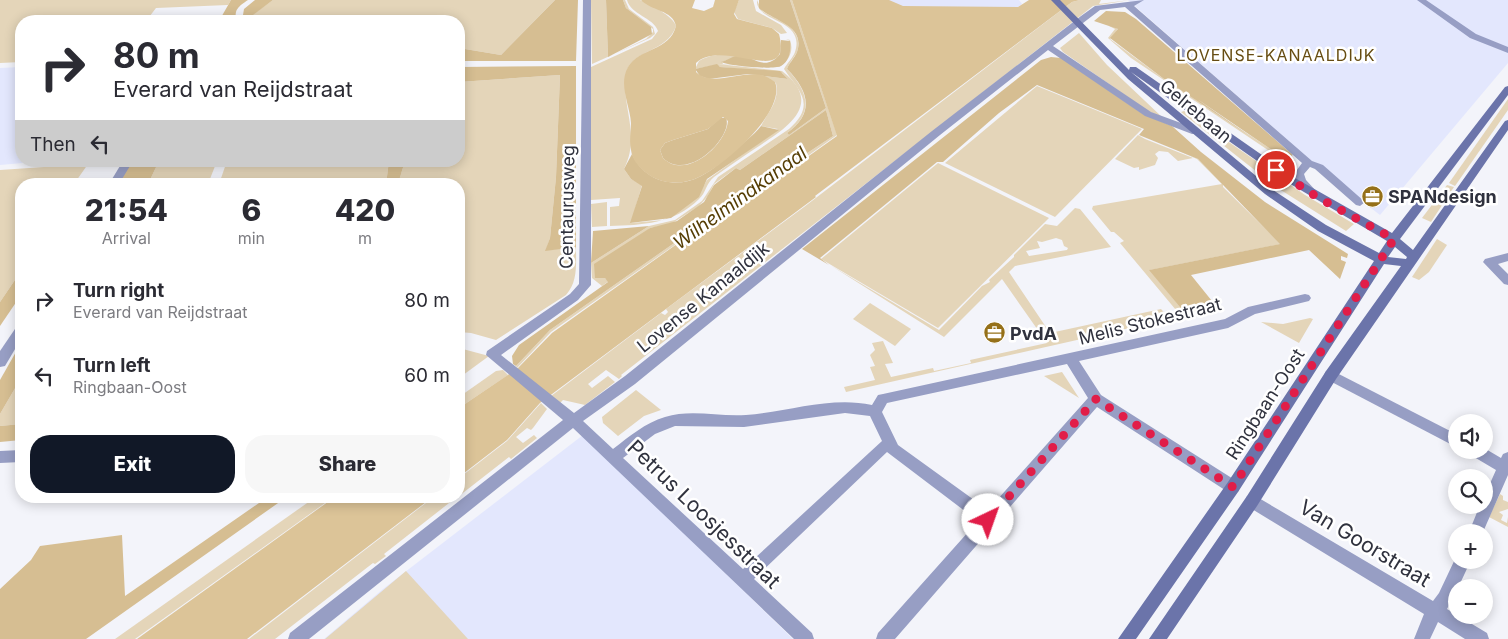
<!DOCTYPE html>
<html lang="en">
<head>
<meta charset="utf-8">
<style>
	body { margin:0; font-family:Inter,sans-serif; background:#f7f7f7; color:#2b2b33; height:100vh; display:flex; flex-direction:column; font-size:19px; white-space:nowrap }
	* { box-sizing:border-box; margin:0 }
	p { font-size:16px; color:#7c7c81 }
	.icon { flex:none; width:28px; height:28px; fill:none; stroke:currentColor; stroke-width:2; stroke-linecap:round; stroke-linejoin:round }
	.map { position:relative; flex:1; overflow:hidden }
	.side { position:absolute; left:15px; top:178px; width:450px; height:325px; display:flex; flex-direction:column; background:#fff; border-radius:20px; box-shadow:0 2px 12px #0003 }
	.side>* { flex:none }
	.top-card { position:absolute; left:15px; top:15px; width:450px; height:152px; border-radius:20px; box-shadow:0 2px 12px #0003; background:#fff; color:#2b2b33; overflow:hidden }
	.buttons { position:absolute; left:1448px; top:414px; display:grid; gap:10px }
	.buttons a { display:grid; place-items:center; width:45px; height:45px; border-radius:50%; background:#fff; box-shadow:0 2px 12px #0003; font-size:25px }
	.pin { position:absolute; display:grid; place-items:center; width:42px; height:42px; color:#fff; margin:-21px; border:2px solid #fff; border-radius:50%; box-shadow:0 1px 5px #0007 }
	.me { position:absolute; width:55px; margin:-28px; rotate:42deg; stroke-linejoin:round; filter:drop-shadow(0 0 4px #0008) }
	.turn { display:flex; align-items:center; gap:18px; height:105px; padding:0 15px; font-size:22px }
	.turn .icon { width:65px; height:65px; stroke-width:2.5 }
	.turn b { display:block; font-size:35px; line-height:42px }
	.then { display:flex; align-items:center; height:48px; padding:0 15px; background:#0003; gap:10px; font-size:19px }
	.eta { display:flex; justify-content:space-evenly; align-items:center; height:85px; text-align:center }
	.eta b { font-size:30px; font-weight:800; line-height:35px }
	.button { display:flex; gap:10px; margin-top:auto; padding:10px 15px }
	.button a { flex:1; height:58px; border-radius:20px; background:#111827; color:#fff; font-size:20px; font-weight:800; line-height:58px; text-align:center }
	.button a+a { background:#f7f7f7; color:#2b2b33 }
	ul { padding:0; list-style:none }
	li { display:flex; align-items:center; gap:15px; height:75px; padding:0 15px }
	li div { flex:1 }
	li b { display:block; font-size:19px }
	li em { font-style:normal }
	.map>svg:first-child { display:block }
	.built { fill:#e3e7fd }
	.green { fill:#e4d5b9; fill-rule:evenodd }
	.forest { fill:#d6be92 }
	.water { fill:#dcc498; fill-rule:evenodd }
	.lines { fill:none; stroke-linecap:round; stroke-linejoin:round }
	.street { fill:#979ec4; fill-rule:evenodd }
	.secondary { fill:#6b74aa; fill-rule:evenodd }
	.route { stroke:#e11d48; stroke-width:9; stroke-dasharray:0 16.2 }
	.labels { text-anchor:middle; dominant-baseline:central; stroke-width:5; stroke-linejoin:round; paint-order:stroke }
	.far-neighbourhood-label { font-size:16px; letter-spacing:1px; fill:#664c12; stroke:#fff }
	.street-label { font-size:18px; fill:#30323e; stroke:#fff }
	.poi-label { font-size:18px; font-weight:bold; fill:#30323e; stroke:#fff; text-anchor:start }
	.water-label { font-size:19px; font-style:italic; fill:#553d04; stroke:#fff }
	.near-street-label { font-size:21px; fill:#30323e; stroke:#fff }
</style>
</head>
<body>
<div class="map">
<svg width="1508" height="639" viewBox="0 0 1508 639">
	<rect width="100%" height="100%" fill="#f3f4fa"/>
	<g class="built">
		<path d="M871,0h148l3,4 -5,4 -126,2z"/>
		<path d="M1128,0h380v63l-128,152 -56,-43z"/>
		<path d="M21,67v94h25l-46,4v-97z"/>
		<path d="M583,435l210,204h-469l59,-50z"/>
	</g>
	<g class="green">
		<path d="M0,0h231l-3,5 -72,3 -10,13h-125v41l-21,1z"/>
		<path d="M273,0h282l-54,55 -42,-7v-27h-167l-40,-6z"/>
		<path d="M591,0h15l2,57 38,-18 7,-7v-3l-27,-21 -3,-8h2l4,9 24,18 2,7 -5,4 -58,26z"/>
		<path d="M627,0c4,0 10,0 13,0 9,3 34,17 36,26 -8,26 -44,24 -49,45 -8,33 15,62 -3,98l7,10 11,6 -11,38 33,-3 40,-35 3,-5 71,-51 -17,-3c7,-14 19,-25 15,-43l-7,-5 -12,-3 31,4 -6,-6 -62,-6 -4,-2 -21,4 4,-8c12,-7 25,-7 39,-5l-16,6 1,2 56,2 11,-25 -4,-2 4,1c4,11 -1,21 -11,27l-61,-3 64,7c44,34 3,58 -26,77 -14,9 -28,19 -42,29 -8,6 -8,16 -15,22 -25,25 -57,26 -89,27v-19l9,-1 1,-8 -29,2v-133l61,-28 6,-8c-5,-14 -27,-16 -31,-31z"/>
		<path d="M739,0h14l3,11 25,14 6,8 -6,1 -9,-6 -34,-9 -4,-7z"/>
		<path d="M757,0l5,11c14,9 43,16 35,41 -3,6 -8,11 -10,17 21,22 28,44 0,64l2,2 37,-27 -36,-108h2l45,135 -87,62 -31,17 -168,118 -34,36 -1,-2 34,-36 160,-112 36,-21 22,-18 65,-43 -7,-26 -86,60 -4,-2 -22,16 -6,12 -9,10 -28,18 -21,4 -54,50h9l4,3 -7,5 -10,-8 -1,-15 58,-37 26,-6 27,-19 16,-24 71,-48c28,-25 10,-38 -5,-60 3,-6 9,-11 11,-17 11,-34 -40,-29 -38,-52z"/>
		<path d="M1080,0h21l-2,4 31,-4 -37,6 -472,369 1,1 -3,3 -13,-9 -18,14 4,4 16,-12 7,6 -30,23 -22,-5 -3,3 -9,-7 110,-83 4,2 3,-3 -2,-3 138,-102 268,-205z"/>
		<path d="M1110,25l8,4 -8,10 54,40 119,78 11,8 -1,2 -162,-109 -23,-20 7,-9 -6,-3z"/>
		<path d="M1079,33l28,32 56,53 -15,-7 -85,-59 -3,-4z"/>
		<path d="M560,75l-4,102 -6,61 -4,12 30,-3c0,17 2,35 -10,48l-70,45 -25,-7 -12,-1v-148h-61l7,-23h54v-79z"/>
		<path d="M1037,86l105,43 -87,88 -110,-54z"/>
		<path d="M1508,99v11l-53,76 -6,-3z"/>
		<path d="M1184,111l121,84 49,29 -8,7 -70,-44 -95,-75z"/>
		<path d="M1138,135l7,4 48,19 -15,3 -10,-9 -9,-1 -4,3 3,4 -3,7 -16,5v-3l-5,1 -19,-9z"/>
		<path d="M1164,144l34,15 25,25v3l58,57 -131,26 34,42 32,-6 3,4 -38,6 -61,-73 4,-2 -10,-9h-3l-19,-23 1,-3 129,-22 -25,-25z"/>
		<path d="M159,161h58l-9,23h-60z"/>
		<path d="M227,161h162l-3,23h-167z"/>
		<path d="M938,163l111,55 -111,110 -117,-69z"/>
		<path d="M88,164l-14,20h-53v87l-21,31v-132z"/>
		<path d="M1447,185l7,2 -23,35 -9,-4z"/>
		<path d="M607,202v24l-15,1 -1,-23z"/>
		<path d="M1075,208l5,1 31,38 -96,19 -6,6 41,61 111,-24 9,10 -324,73 -2,-5 31,-7 -5,-13 5,-1 -5,-11 5,-5 -3,-7 11,-2 10,22 -8,1 6,13 42,-9 1,3 37,-8 -1,-3 77,-17 -45,-64 -58,58 -114,-72 109,65 43,-44 8,-4 -1,-2 25,-23v-2l31,-31 12,2zM1056,238l6,2 2,6 4,2 -1,2 -38,6 -3,-5 14,-3 -3,-7 5,1z"/>
		<path d="M1437,239l10,6 -18,27 -10,8 -7,-3z"/>
		<path d="M870,303l41,26 -16,17 -42,-27z"/>
		<path d="M1310,318l3,1 -14,24 -38,-21 22,2z"/>
		<path d="M459,348l30,8 -30,22z"/>
		<path d="M503,370l5,5 -49,33v-11l37,-26z"/>
		<path d="M1062,372l2,3 15,23 -35,-22z"/>
		<path d="M21,378v46l-21,2v-12z"/>
		<path d="M636,390l25,20 -17,6 -26,20 -15,-13 -1,-6z"/>
		<path d="M541,403l6,6 -14,19 -2,2 -4,-2 -11,9 7,6 11,-8 3,3 -26,21 -2,-2 -50,39v-18l48,-37z"/>
		<path d="M1500,494l3,2v4l5,2v7l-9,3 4,3 -2,5 6,3 1,-6v10l-19,-10z"/>
		<path d="M317,496h18l-200,143h-20z"/>
		<path d="M435,496h23l-74,58 2,2 -11,8 -2,-1 -98,76h-26z"/>
		<path d="M406,571l62,68h-143z"/>
	</g>
	<g class="forest">
		<path d="M231,0h17c-9,6 -15,10 -11,21h-18z"/>
		<path d="M255,0h18l-20,15 39,6h-43l-6,-6 1,-6z"/>
		<path d="M555,0h23l-2,61h-117v-13l42,7z"/>
		<path d="M606,0h17l3,8 25,19 1,7 -44,23z"/>
		<path d="M759,0h31l36,108 -37,27 -2,-2c28,-20 22,-42 0,-64 2,-6 7,-10 10,-17 9,-27 -24,-31 -38,-44z"/>
		<path d="M1106,11l19,1 11,7 157,136 -2,1 4,5 -1,4 -91,-62 -6,-4 50,35 -83,-55 -54,-41 8,-9 -24,-8z"/>
		<path d="M781,40l9,1c1,8 0,20 -9,25 -9,4 -51,0 -60,-4 5,-1 10,-5 15,-6 16,-3 28,18 44,-2z"/>
		<path d="M1051,57l10,1 82,56 29,12 29,26 64,50 83,52 -1,4 -6,-2v4l5,2 -6,17 -31,-29 -14,3 -104,22 25,31 -32,6 -35,-42 131,-26 -82,-85 -59,-24 5,-6 -107,-44 -38,28 -56,49h-6l-117,96 9,7 -27,-16 239,-189z"/>
		<path d="M717,64l3,3 60,4 8,8 -40,-5 -39,5 -9,-3 -5,-7z"/>
		<path d="M576,66v181l-31,4 5,-13 6,-61 4,-102 -101,7v-15z"/>
		<path d="M826,110l7,26 -65,43 -22,18 -36,21 -160,112 -34,36 -3,-2 -1,-8 7,-11 89,-63 -3,-4h-10l-1,-14 56,-36 27,-7 27,-19 10,-17 22,-17 4,2z"/>
		<path d="M720,118h6c8,17 -37,65 -63,40l-3,-8 5,-7 8,-3 35,-11z"/>
		<path d="M761,126l18,4 -72,49 -8,18 -28,21 -41,5 12,-37 -11,-7 -7,-10 8,-15c12,27 43,36 69,22 12,-6 21,-15 31,-24 10,-8 21,-16 29,-26z"/>
		<path d="M131,161h28l-11,23h-31z"/>
		<path d="M389,161h16l-7,23h-12z"/>
		<path d="M649,226l-58,37 2,-32z"/>
		<path d="M21,271v24l-21,31v-24z"/>
		<path d="M21,343v35l-21,36v-34z"/>
		<path d="M21,424v16l-21,2v-16z"/>
		<path d="M269,496h19l-202,143h-86v-50l31,-29 9,-14 82,-11 3,61z"/>
	</g>
	<g class="water">
		<path d="M641,0h54l-3,8 12,3 9,-4 2,-7h24l-5,14 3,5 35,9 7,6c14,56 -56,3 -83,29v9c20,19 56,-11 79,10 12,31 -57,90 -83,98 -16,5 -34,3 -47,-8 -7,-6 -13,-13 -14,-22 -2,-9 0,-18 0,-27 -1,-18 -13,-38 -3,-56 11,-19 42,-16 48,-41 -3,-16 -25,-15 -35,-26zM723,117l5,4c-2,24 -42,60 -65,37l-3,-8 5,-7 8,-3 35,-11z"/>
		<path d="M792,0h97l14,6 115,1 11,-7h51l-8,2 -257,194 1,1 -276,206 -33,37 -48,37v-69l59,-40 34,-35 167,-119 32,-17 86,-61z"/>
		<path d="M336,496h98l-187,143h-110z"/>
	</g>
	<g class="lines">
		<g class="street">
			<path d="M583,0h8v285l-13,15 -77,55 73,58 51,-37 307,-245 149,-115 14,-10 49,-6 -10,6 178,155 11,4 42,37 -5,4 -4,-1 -41,-36 -5,-2 -6,7 2,6 11,12 -1,2h-8l-11,-11 -3,-9 8,-11 -177,-156 -25,3 -47,36 98,66 49,18v4h-8l-47,-18 -97,-66 -108,85 -305,249 -52,37 30,28c17,-13 32,-26 52,-32 26,-8 54,0 81,-2 42,-3 84,-19 126,-10l6,-10 5,-1 342,-75 23,-12 57,-13 4,1 2,3 -2,3 -54,13 -27,14 -149,33 22,34 137,87 2,5 -2,5 -5,1 -5,-1 -131,-85 -202,232h-19l2,-6 100,-112 -91,-69 -133,127 58,54 2,6h-20l-221,-211 -264,211h-21l2,-6 273,-213 -77,-65 1,-4 83,-57 9,-10zM1067,364l21,34 -100,112 -90,-65 -16,-33 5,-9zM845,413l25,3 12,25 -139,128 -120,-111 32,-24 20,-8 69,1z"/>
			<path d="M1417,0h9l50,34 32,13v6l-38,-15z"/>
			<path d="M123,161h10l-14,23h-10z"/>
			<path d="M1508,253v8l-10,3 10,10v11l-4,-1 -21,-22 2,-3z"/>
			<path d="M21,324v15l-16,27 -5,1v-16l17,-25z"/>
			<path d="M1331,370l125,64v13l-130,-68 -2,-4 2,-4z"/>
			<path d="M1484,448l17,10 2,-4 5,-2v23l-25,57h-14l11,-27h4v-8l12,-27 -27,-16 -2,-4h17z"/>
			<path d="M21,450v12l-21,1v-12z"/>
			<path d="M1252,494l181,107 6,-8 17,-36v3h15l-13,28h-2v4l-9,17 40,24 2,6h-24l-27,-17 -8,17h-16l10,-25 -177,-108 -2,-5 2,-5z"/>
		</g>
		<path class="secondary" d="M1051,0h9l69,70 1,-3h6l159,111 97,55 113,-146 3,-1v9l-108,144 13,11 92,-129 3,-1v10l-172,249 -79,127 -90,133h-18l98,-143 79,-125 75,-105 -17,-2 -146,228 -102,147h-18l110,-157 146,-221 -56,-30 -53,-37 -137,-115zM1131,72l156,110 100,59 -8,12 -53,-28 -53,-35zM1395,247l12,10 -1,2 -18,-2z"/>
	</g>
	<g class="lines">
		<path class="route" d="M988,520l108,-121 137,88 161,-248 -77,-42 -41,-27"/>
	</g>
	<defs>
		<symbol id="office-disc" viewBox="-11 -11 22 22"><circle r="9.5" fill="#957019" stroke="#fff"/><path d="M-6-3h4V-5.5h4V-3h4V5H-6ZM-1-4.5V-3h2v-1.5ZM-6 0V1H6V0Z" fill="#fff"/></symbol>
	</defs>
	<g fill-rule="evenodd">
		<use href="#office-disc" x="1360" y="184" width="25" height="25"/>
		<use href="#office-disc" x="982" y="320" width="25" height="25"/>
	</g>
	<g class="labels">
		<g class="far-neighbourhood-label">
			<text x="1276" y="55">LOVENSE-KANAALDIJK</text>
		</g>
		<g class="street-label">
			<text transform="translate(1196 111) rotate(40)">Gelrebaan</text>
			<text transform="translate(567 207) rotate(-89)">Centaurusweg</text>
			<text transform="translate(703 297) rotate(-39)">Lovense Kanaaldijk</text>
			<text transform="translate(1150 321) rotate(-14)">Melis Stokestraat</text>
			<text transform="translate(1265 404) rotate(-57)">Ringbaan-Oost</text>
		</g>
		<g class="poi-label">
			<text x="1388" y="196">SPANdesign</text>
			<text x="1010" y="333">PvdA</text>
		</g>
		<g class="water-label">
			<text transform="translate(740 198) rotate(-36)">Wilhelminakanaal</text>
		</g>
		<g class="near-street-label">
			<text transform="translate(704 514) rotate(44)">Petrus Loosjesstraat</text>
			<text transform="translate(1365 543) rotate(31)">Van Goorstraat</text>
		</g>
	</g>
</svg>
<div class="buttons">
<a><svg class="icon" aria-label="sound" viewBox="0 0 24 24"><path d="M4 9h4l5-4v14l-5-4H4zM17 9q2 3 0 6"/></svg></a>
<a><svg class="icon" aria-label="search" viewBox="0 0 24 24"><circle cx="10" cy="10" r="6"/><path d="M15 15l6 6"/></svg></a>
<a>+</a>
<a>−</a>
</div>
<div class="pin" style="left:1276px;top:170px;background:#d93025"><svg class="icon" aria-label="arrive" viewBox="0 0 24 24"><path d="M6 21V4h12l-3 4 3 4H6"/></svg></div>
<svg class="me" style="left:988px;top:520px" viewBox="-20 -20 40 40"><circle r="19" fill="#fff"/><path d="M0-13L10 11 0 6-10 11z" fill="#e11d48"/></svg>
<div class="top-card">
<div class="turn"><svg class="icon" aria-label="right" viewBox="0 0 24 24"><path d="M7 20v-9h11M14 6l5 5-5 5"/></svg><div><b>80 m</b>Everard van Reijdstraat</div></div>
<div class="then">Then<svg class="icon" aria-label="left" viewBox="0 0 24 24"><path d="M17 20v-9H6M10 6l-5 5 5 5"/></svg></div>
</div>
<section class="side">
<div class="eta">
<div><b>21:54</b><p>Arrival</p></div>
<div><b>6</b><p>min</p></div>
<div><b>420</b><p>m</p></div>
</div>
<ul>
<li><svg class="icon" aria-label="right" viewBox="0 0 24 24"><path d="M7 20v-9h11M14 6l5 5-5 5"/></svg><div><b>Turn right</b><p>Everard van Reijdstraat</p></div><em>80 m</em></li>
<li><svg class="icon" aria-label="left" viewBox="0 0 24 24"><path d="M17 20v-9H6M10 6l-5 5 5 5"/></svg><div><b>Turn left</b><p>Ringbaan-Oost</p></div><em>60 m</em></li>
</ul>
<div class="button"><a>Exit</a><a>Share</a></div>
</section>
</div>
</body>
</html>
